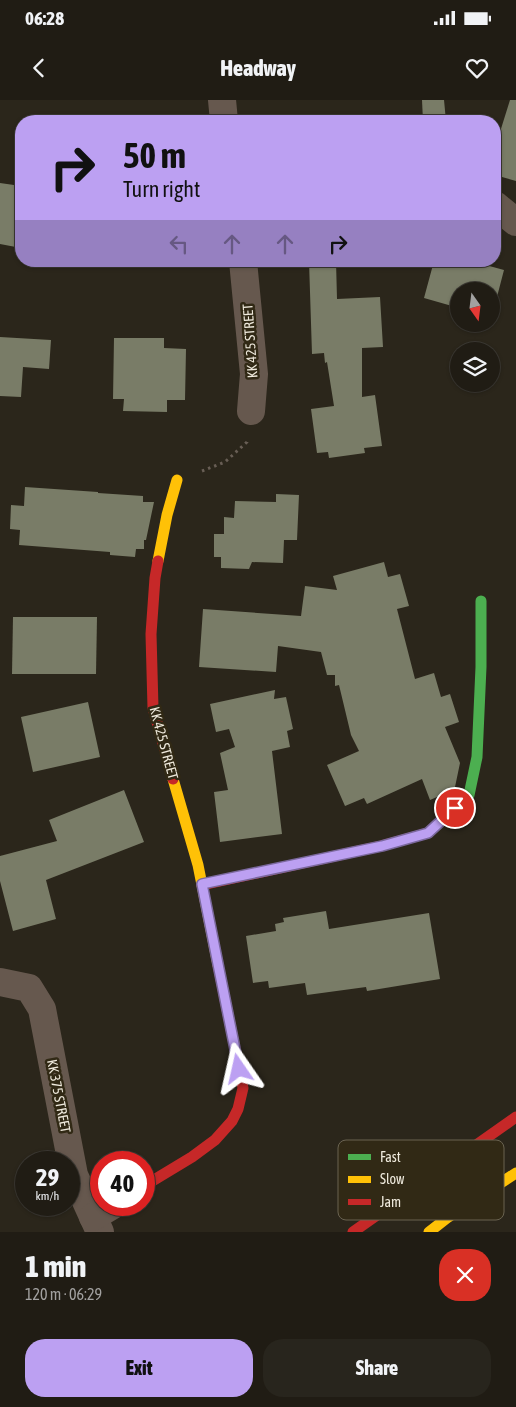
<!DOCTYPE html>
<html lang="en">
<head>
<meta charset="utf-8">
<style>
	body { margin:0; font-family:"Asap Condensed",sans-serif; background:#28251d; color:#f1f3f6; height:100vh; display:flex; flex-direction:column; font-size:19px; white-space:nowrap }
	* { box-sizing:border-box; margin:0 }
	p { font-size:16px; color:#a2a1a0 }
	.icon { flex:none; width:28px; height:28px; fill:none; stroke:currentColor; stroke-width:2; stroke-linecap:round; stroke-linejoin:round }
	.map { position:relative; height:1132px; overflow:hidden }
	.drawer { display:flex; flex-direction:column; background:#201c14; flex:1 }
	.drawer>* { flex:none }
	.guide { position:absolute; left:15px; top:15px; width:486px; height:152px; border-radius:20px; box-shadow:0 1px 4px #0004,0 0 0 1px #3d3a34; background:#bca0f2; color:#111; overflow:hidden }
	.needle { width:32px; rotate:166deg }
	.tools { position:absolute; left:450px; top:182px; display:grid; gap:10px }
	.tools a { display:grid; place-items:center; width:50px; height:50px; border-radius:50%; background:#201c14; box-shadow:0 1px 4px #0004,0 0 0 1px #3d3a34; font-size:25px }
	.speed { position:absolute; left:15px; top:1051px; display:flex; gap:10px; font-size:25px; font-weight:700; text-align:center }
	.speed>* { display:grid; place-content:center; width:65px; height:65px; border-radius:50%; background:#201c14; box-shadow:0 1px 4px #0004,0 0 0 1px #3d3a34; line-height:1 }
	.speed small { font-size:12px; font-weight:400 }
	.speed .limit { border:8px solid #d22; background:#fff; color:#111 }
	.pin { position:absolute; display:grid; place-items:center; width:42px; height:42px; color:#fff; margin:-21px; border:2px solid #fff; border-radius:50%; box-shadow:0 1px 5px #0007 }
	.me { position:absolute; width:55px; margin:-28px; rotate:349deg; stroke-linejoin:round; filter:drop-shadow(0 0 4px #0008) }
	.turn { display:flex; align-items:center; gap:18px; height:105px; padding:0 25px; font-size:22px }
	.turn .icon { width:65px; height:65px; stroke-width:2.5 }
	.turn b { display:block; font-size:35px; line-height:42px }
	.lanes { display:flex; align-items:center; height:48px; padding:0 25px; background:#0003; justify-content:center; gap:25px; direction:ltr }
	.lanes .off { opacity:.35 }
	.round { display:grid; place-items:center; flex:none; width:52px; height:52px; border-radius:20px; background:#28251d }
	.overview { display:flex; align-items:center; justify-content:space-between; height:85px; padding:0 25px }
	h1 { font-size:30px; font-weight:800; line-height:38px }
	.button { display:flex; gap:10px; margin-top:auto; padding:10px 25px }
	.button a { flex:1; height:58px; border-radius:20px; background:#bca0f2; color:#111; font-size:20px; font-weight:800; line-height:58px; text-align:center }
	.button a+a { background:#28251d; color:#f1f3f6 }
	.status { display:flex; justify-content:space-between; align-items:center; height:35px; padding:0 25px; background:#201c14; direction:ltr }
	.status svg { height:14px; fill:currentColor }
	header { display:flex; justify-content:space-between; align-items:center; height:65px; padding:0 25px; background:#201c14; font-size:22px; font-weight:800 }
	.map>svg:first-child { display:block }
	.building { fill:#797c67 }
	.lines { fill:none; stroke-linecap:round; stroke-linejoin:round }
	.path { stroke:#685e55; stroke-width:3; stroke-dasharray:2.5 4; stroke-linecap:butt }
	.street { stroke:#66584e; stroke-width:28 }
	.fast { stroke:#4caf50; stroke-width:11 }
	.slow { stroke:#ffc107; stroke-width:11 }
	.jam { stroke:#c62828; stroke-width:11 }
	.route-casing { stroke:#7a689d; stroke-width:12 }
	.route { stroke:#bca0f2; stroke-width:9 }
	.labels { text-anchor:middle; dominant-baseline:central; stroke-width:5; stroke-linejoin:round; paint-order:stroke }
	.street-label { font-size:14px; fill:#f0ebde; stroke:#312915 }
	.key { fill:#312915; stroke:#6a6351; stroke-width:1 }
	.key-label { font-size:14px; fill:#f0ebde }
</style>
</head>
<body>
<div class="status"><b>06:28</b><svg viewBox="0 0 49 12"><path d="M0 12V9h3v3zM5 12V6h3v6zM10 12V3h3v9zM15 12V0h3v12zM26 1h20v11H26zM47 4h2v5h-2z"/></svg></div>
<header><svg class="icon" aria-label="back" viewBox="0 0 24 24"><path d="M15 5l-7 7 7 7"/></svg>Headway<svg class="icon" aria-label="heart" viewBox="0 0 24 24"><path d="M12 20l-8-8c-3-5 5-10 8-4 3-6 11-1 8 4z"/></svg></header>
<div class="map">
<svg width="516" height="1132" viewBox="0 0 516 1132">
	<rect width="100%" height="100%" fill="#2b261b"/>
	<g class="building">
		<path d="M422,0h22l2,21h-23z"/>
		<path d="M510,0h6v81l-21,-6v-27z"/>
		<path d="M0,83l21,3v62l-21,-4z"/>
		<path d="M309,161h27l1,38 43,-2 3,50 -21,1v49l13,-2 7,51 -18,2 1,5 -36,5 -1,-6 -11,1 -6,-44 23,-3 -7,-44 -2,1 -1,-10 -12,1z"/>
		<path d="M434,161h37l33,9 -12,46 -1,-25h-32v17l-35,-10z"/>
		<path d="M0,237l51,3 -2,29 -26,-2 -2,30 -21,-1z"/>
		<path d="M114,238h50v10l22,1 -1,51h-18v12l-44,-1 1,-12h-11z"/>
		<path d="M25,387l73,5v1l45,3v6h11l-8,38h-2v9h-8l-1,8 -25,-2v-3l-91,-7 1,-15 -10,-1 1,-24 13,1z"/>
		<path d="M276,394l23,1 -2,45h-13l-1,23 -31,-1 -3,7 -28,-1v-11h-7v-23h10v-17l10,1 1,-17 41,1z"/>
		<path d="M384,462l4,15 12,-3 9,32 -12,3 18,70 19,-6 7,24 9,-3 9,28 -14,5 15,36 -5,24 -6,5 -19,8 -8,-21 -55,25 -3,-6 -19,8 -18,-41 32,-14 -8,-16 -12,-50 -4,1v-11h-8l-6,-23 -43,-6 -2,26 -77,-5 4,-58 98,7 4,-30 32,4 -4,-14z"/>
		<path d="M13,517h84l-1,57h-84z"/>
		<path d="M275,590l-1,9 12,-2 7,32 -6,2 3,16 -18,4 10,83 -62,8 -6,-50 14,-2 -8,-37 15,-6 -6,-18 -13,3 -6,-28z"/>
		<path d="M88,602l12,55 -67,15 -12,-55z"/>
		<path d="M124,690l20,52 -98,38 10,39 -43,12 -13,-50v-25l57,-15 -8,-21z"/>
		<path d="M326,811l3,18 100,-16 11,66 -73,12 -1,-4 -59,8 -2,-12 -36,5 -1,-7 -15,2 -7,-47 30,-5 -1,-7 9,-2 -1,-4z"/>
	</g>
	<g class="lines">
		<path class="path" d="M202,371l23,-9 22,-20v-4"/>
		<g class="street">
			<path d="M222,0l2,21"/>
			<path d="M495,105l21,17"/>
			<path d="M243,161l11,113 -3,37"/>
			<path d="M0,882l29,6 13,21 32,166 26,57"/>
			<path d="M93,1117l20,-12"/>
		</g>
		<path class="fast" d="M460,703l9,-8 8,-38 4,-90v-66"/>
		<g class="slow">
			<path d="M158,461l9,-46 10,-35"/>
			<path d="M173,679l25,86 20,100"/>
			<path d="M429,1132l18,-14 69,-45"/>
		</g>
		<g class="jam">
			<path d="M158,461l-3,17 -4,56 2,74 20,71"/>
			<path d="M202,785l179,-39 47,-13 32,-30"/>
			<path d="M144,1086l48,-29 23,-17 17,-19 6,-12 5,-21 -25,-123"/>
			<path d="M353,1132l163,-115"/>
		</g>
	</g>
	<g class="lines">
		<defs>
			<path id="route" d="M239,969l-37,-185 180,-38 46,-13 27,-25"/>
		</defs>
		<use href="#route" class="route-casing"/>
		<use href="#route" class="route"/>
	</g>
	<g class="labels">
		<g class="street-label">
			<text transform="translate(250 241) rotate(-94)">KK 425 STREET</text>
			<text transform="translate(164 643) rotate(75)">KK 425 STREET</text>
			<text transform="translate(59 996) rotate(79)">KK 375 STREET</text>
		</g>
	</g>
	<rect x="338" y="1040" width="166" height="80" rx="8" class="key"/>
	<rect x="348" y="1054" width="23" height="6" fill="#4caf50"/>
	<rect x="348" y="1076" width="23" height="7" fill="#ffc107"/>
	<rect x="348" y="1099" width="23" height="6" fill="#c62828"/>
	<g class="key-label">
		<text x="380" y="1062">Fast</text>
		<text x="380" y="1084">Slow</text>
		<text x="380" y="1107">Jam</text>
	</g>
</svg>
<div class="tools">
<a><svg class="needle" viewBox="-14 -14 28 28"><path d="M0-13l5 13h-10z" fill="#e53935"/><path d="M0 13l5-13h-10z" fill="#a2a1a0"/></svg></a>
<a><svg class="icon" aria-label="layers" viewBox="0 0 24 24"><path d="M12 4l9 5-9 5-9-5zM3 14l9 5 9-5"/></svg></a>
</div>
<div class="speed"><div>29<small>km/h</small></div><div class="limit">40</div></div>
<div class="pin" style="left:455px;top:708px;background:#d93025"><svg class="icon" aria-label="arrive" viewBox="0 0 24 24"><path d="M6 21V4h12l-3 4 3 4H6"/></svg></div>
<svg class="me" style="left:239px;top:969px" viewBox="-20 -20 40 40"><path d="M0-17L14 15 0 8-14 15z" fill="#bca0f2" stroke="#fff" stroke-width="4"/></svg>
<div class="guide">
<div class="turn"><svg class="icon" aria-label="right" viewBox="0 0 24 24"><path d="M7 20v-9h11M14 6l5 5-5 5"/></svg><div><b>50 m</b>Turn right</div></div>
<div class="lanes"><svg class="icon off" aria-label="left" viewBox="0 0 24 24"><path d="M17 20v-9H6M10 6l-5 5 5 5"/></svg><svg class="icon off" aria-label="ahead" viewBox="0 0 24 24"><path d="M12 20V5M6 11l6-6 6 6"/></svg><svg class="icon off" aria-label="ahead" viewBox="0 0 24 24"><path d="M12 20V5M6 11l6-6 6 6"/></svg><svg class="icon" aria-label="right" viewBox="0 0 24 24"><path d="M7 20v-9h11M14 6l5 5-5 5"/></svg></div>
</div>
</div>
<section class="drawer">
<div class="overview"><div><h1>1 min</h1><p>120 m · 06:29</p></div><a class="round" style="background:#d93025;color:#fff"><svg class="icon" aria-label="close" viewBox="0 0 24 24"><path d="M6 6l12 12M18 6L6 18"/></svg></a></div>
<div class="button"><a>Exit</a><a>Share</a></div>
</section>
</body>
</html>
